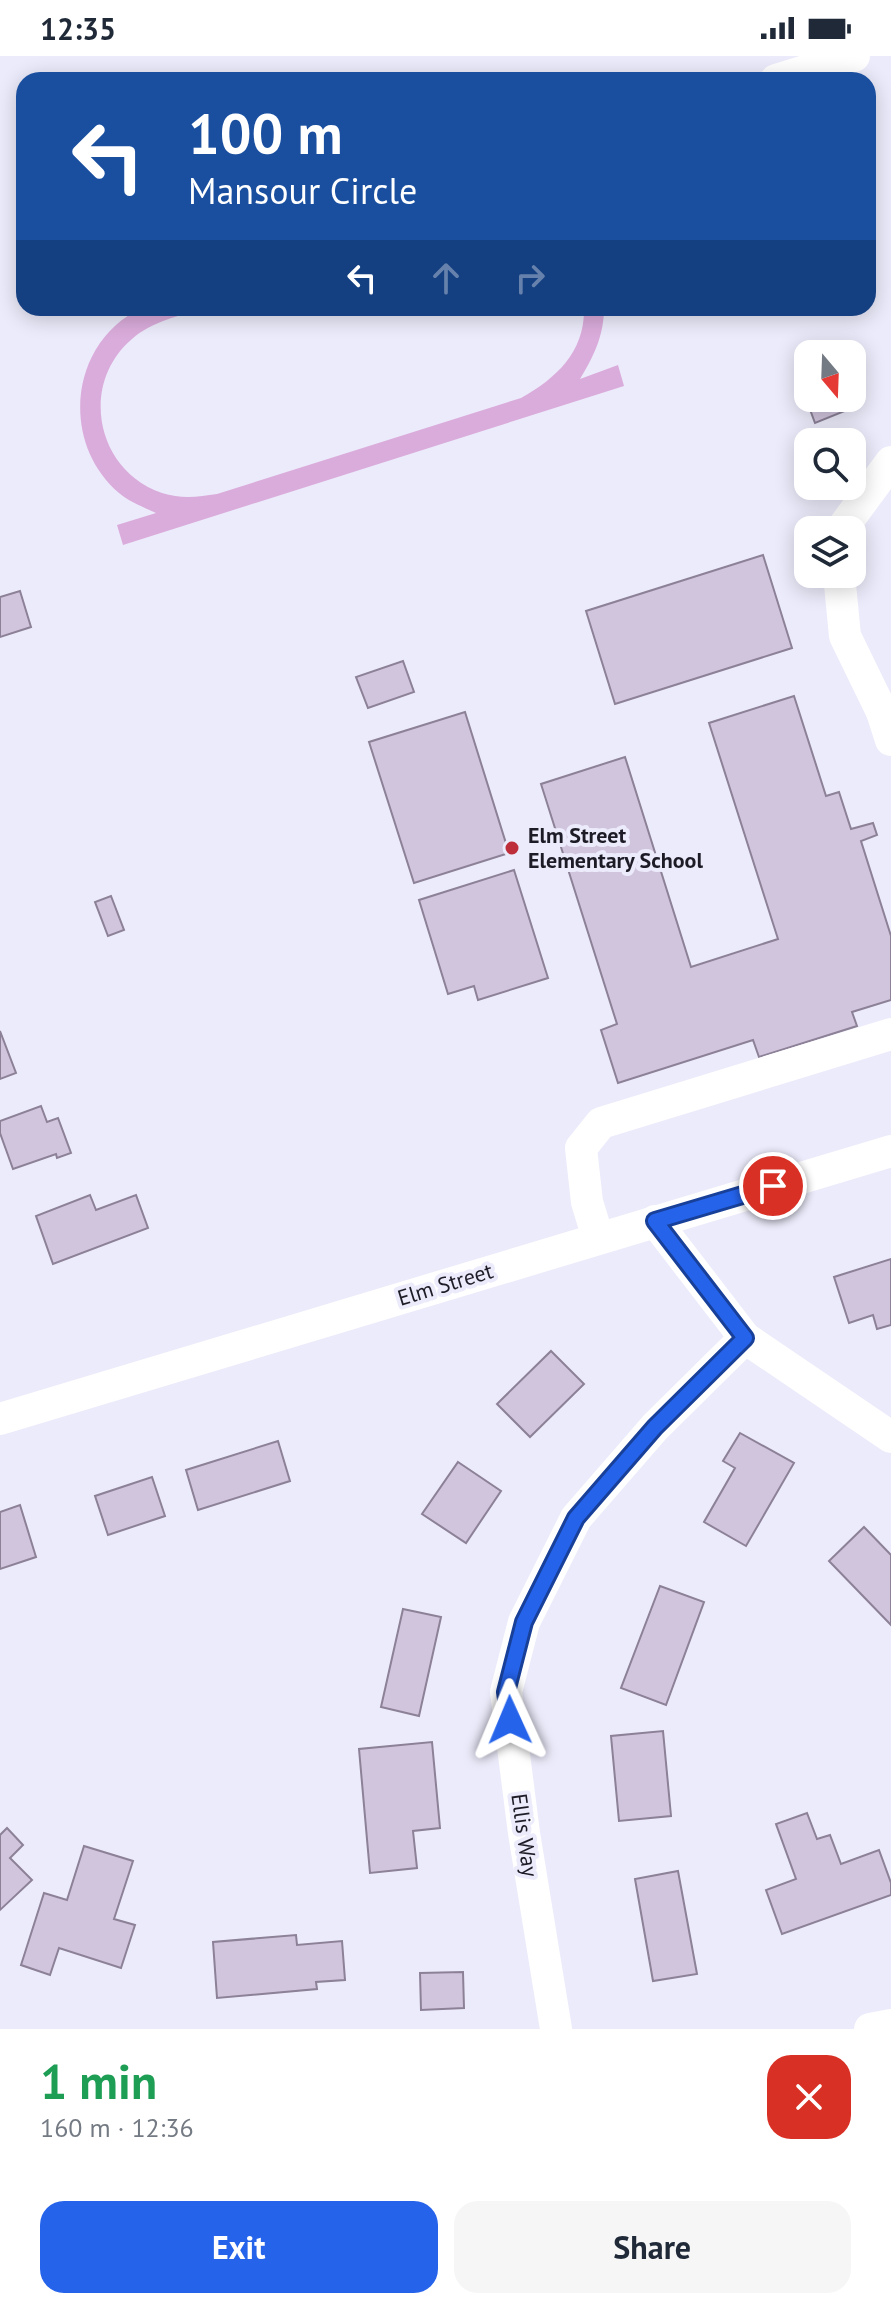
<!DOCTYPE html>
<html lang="en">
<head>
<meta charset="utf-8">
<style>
	body { margin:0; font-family:"PT Sans",sans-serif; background:#f6f6f7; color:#1f2937; height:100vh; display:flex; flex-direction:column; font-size:30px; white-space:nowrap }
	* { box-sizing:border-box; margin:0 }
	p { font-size:26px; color:#747a83 }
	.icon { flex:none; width:44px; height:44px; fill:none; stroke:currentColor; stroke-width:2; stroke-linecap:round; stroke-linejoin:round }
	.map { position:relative; height:1973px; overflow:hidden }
	.side { display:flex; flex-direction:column; background:#fff; flex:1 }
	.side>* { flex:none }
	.top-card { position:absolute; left:16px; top:16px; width:860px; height:244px; border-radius:24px; box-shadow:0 4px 20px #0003; background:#1a4fa0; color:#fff; overflow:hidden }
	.needle { width:52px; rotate:161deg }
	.buttons { position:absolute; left:794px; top:284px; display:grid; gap:16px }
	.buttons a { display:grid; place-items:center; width:72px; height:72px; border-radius:16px; background:#fff; box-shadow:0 4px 20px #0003; font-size:40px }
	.pin { position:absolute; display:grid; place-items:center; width:68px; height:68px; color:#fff; margin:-34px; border:4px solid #fff; border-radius:50%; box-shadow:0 2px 8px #0007 }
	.me { position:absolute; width:88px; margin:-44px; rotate:359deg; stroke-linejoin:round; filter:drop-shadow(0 0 6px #0008) }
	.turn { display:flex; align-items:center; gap:28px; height:168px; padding:0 40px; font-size:36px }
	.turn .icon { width:104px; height:104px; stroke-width:2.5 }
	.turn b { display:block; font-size:56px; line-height:68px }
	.lanes { display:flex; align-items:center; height:76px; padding:0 40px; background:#0003; justify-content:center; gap:40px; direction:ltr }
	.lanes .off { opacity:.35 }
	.round { display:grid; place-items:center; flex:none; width:84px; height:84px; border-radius:24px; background:#f6f6f7 }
	.overview { display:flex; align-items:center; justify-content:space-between; height:136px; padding:0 40px }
	h1 { font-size:48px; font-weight:600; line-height:60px; color:#1e9e55 }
	.cta { display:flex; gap:16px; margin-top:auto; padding:16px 40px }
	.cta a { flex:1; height:92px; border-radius:24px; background:#2563eb; color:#fff; font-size:32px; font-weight:600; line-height:92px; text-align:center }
	.cta a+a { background:#f6f6f7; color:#1f2937 }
	.status { display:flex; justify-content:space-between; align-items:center; height:56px; padding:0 40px; background:#fff; direction:ltr }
	.status svg { height:22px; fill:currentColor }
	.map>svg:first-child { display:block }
	.green { fill:#daacdb }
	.building { fill:#d1c5dd; stroke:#8c8197; stroke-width:2 }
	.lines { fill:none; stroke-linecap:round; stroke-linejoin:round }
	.minor { stroke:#fff; stroke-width:32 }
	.route-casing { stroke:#184099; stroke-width:20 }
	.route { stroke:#2563eb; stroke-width:14 }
	.poi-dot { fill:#be2e3a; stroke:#ecebfb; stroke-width:3 }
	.labels { text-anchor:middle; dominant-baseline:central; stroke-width:8; stroke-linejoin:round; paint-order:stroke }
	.poi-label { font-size:22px; font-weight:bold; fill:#1d1c26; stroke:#ecebfb; text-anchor:start }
	.street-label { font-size:22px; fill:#1d1c26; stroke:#ecebfb }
</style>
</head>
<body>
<div class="status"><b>12:35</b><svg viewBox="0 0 49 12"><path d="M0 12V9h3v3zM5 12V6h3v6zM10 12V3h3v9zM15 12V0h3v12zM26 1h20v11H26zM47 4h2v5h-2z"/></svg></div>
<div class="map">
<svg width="891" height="1973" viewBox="0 0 891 1973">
	<rect width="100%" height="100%" fill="#ecebfb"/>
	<path class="green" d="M142,252h63c-25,8 -53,13 -73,31 -53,45 -36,132 30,154 19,6 36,4 55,1l304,-96c36,-20 64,-47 63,-90h20c0,27 -10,48 -24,71l38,-14 6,21 -501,159 -6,-20 39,-12c-13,-6 -26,-11 -37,-20 -60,-51 -49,-152 23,-185z"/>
	<g class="building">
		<path d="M854,330l8,18 -47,19 -7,-19 15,-6h29v-11z"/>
		<path d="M763,499l29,93 -177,56 -29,-93z"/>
		<path d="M20,535l11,36 -31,10v-40z"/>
		<path d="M403,605l11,31 -46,16 -12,-31z"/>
		<path d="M794,640l32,100 13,-4 12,37 22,-6 4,12 -16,6 30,95v64l-39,12 5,14 -98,31 -6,-17 -135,43 -17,-53 16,-6 -76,-240 84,-27 66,210 87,-28 -69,-216z"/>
		<path d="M465,656l44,141 -95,30 -45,-141z"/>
		<path d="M514,814l34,108 -70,22 -4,-14 -26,8 -29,-94z"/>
		<path d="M111,840l13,34 -16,6 -13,-34z"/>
		<path d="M0,975l16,42 -16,6z"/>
		<path d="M41,1050l6,16 11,-4 13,35 -14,5 -1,-4 -43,15 -13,-36v-12z"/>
		<path d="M90,1139l6,15 40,-15 12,33 -95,36 -17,-48z"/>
		<path d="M891,1203v66l-14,4 -4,-14 -24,8 -15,-46z"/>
		<path d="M551,1295l33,33 -54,53 -33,-33z"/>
		<path d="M740,1377l54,30 -48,83 -42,-24 31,-54 -12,-7z"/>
		<path d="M278,1385l12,40 -92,29 -12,-40z"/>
		<path d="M458,1406l43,29 -35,52 -44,-29z"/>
		<path d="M152,1421l13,39 -57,19 -13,-39z"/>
		<path d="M20,1449l16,52 -36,12v-57z"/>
		<path d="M864,1471l27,28v70l-62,-64z"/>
		<path d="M660,1530l44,16 -38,103 -45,-17z"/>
		<path d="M403,1553l38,8 -22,99 -38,-9z"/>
		<path d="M663,1675l8,85 -52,5 -8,-85z"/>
		<path d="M432,1686l8,86 -27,3 4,37 -47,5 -11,-124z"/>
		<path d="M807,1757l10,26 13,-4 11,29 38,-14 12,33v12l-109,39 -16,-44 30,-11 -20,-55z"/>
		<path d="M7,1772l16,17 -13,13 22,22 -32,30v-75z"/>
		<path d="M84,1790l49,15 -19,58 21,6 -14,43 -62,-20 -9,27 -29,-10 23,-72 23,7z"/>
		<path d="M678,1815l19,103 -44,7 -18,-102z"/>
		<path d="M296,1879l1,10 45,-4 3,39 -29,2 1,7 -100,9 -4,-56z"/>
		<path d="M463,1916l1,36 -43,2 -1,-37z"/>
	</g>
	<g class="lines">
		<g class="minor">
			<path d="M776,24l78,-24"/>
			<path d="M841,474l50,-68"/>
			<path d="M839,518l6,62 37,76 9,-1"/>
			<path d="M882,656l9,28"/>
			<path d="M655,1165l90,117 146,99"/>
			<path d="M598,1182l-11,-36 -6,-54 20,-25 290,-89"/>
			<path d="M0,1363l891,-268"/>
			<path d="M556,1973l-32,-196 -18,-141 18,-70 52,-104 79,-91 90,-89"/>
			<path d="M870,1973l21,-4"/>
		</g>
	</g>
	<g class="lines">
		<defs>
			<path id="route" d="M510,1664l-4,-28 18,-70 52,-104 79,-91 90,-89 -90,-117 118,-35"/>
		</defs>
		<use href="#route" class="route-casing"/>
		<use href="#route" class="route"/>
	</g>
	<circle class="poi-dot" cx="512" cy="792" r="8"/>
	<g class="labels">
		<g class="poi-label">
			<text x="528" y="779">Elm Street<tspan x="528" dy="25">Elementary School</tspan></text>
		</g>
		<g class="street-label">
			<text transform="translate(445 1228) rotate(-17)">Elm Street</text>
			<text transform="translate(525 1779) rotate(82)">Ellis Way</text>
		</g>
	</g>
</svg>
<div class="buttons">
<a><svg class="needle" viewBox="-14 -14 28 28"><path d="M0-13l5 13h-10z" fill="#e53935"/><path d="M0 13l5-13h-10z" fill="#747a83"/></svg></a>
<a><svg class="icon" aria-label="search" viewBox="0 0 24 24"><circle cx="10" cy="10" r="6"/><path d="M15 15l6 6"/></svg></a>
<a><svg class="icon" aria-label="layers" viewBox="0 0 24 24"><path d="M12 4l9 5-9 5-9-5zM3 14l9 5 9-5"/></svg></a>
</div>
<div class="pin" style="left:773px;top:1130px;background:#d93025"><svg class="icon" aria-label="arrive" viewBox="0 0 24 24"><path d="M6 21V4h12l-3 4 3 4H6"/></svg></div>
<svg class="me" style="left:510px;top:1664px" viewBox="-20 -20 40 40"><path d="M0-17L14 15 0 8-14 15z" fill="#2563eb" stroke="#fff" stroke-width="4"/></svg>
<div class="top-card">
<div class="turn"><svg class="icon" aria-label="left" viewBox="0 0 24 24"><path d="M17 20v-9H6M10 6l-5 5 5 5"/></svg><div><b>100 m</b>Mansour Circle</div></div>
<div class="lanes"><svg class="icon" aria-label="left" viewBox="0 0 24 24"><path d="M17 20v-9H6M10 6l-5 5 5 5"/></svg><svg class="icon off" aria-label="ahead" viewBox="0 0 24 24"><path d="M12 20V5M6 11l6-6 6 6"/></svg><svg class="icon off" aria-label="right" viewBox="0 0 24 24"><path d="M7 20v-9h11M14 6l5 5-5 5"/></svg></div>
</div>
</div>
<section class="side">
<div class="overview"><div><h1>1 min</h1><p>160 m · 12:36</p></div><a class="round" style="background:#d93025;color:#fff"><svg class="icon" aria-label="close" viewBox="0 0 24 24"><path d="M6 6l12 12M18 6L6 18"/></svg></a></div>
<div class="cta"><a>Exit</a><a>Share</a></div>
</section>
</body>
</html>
